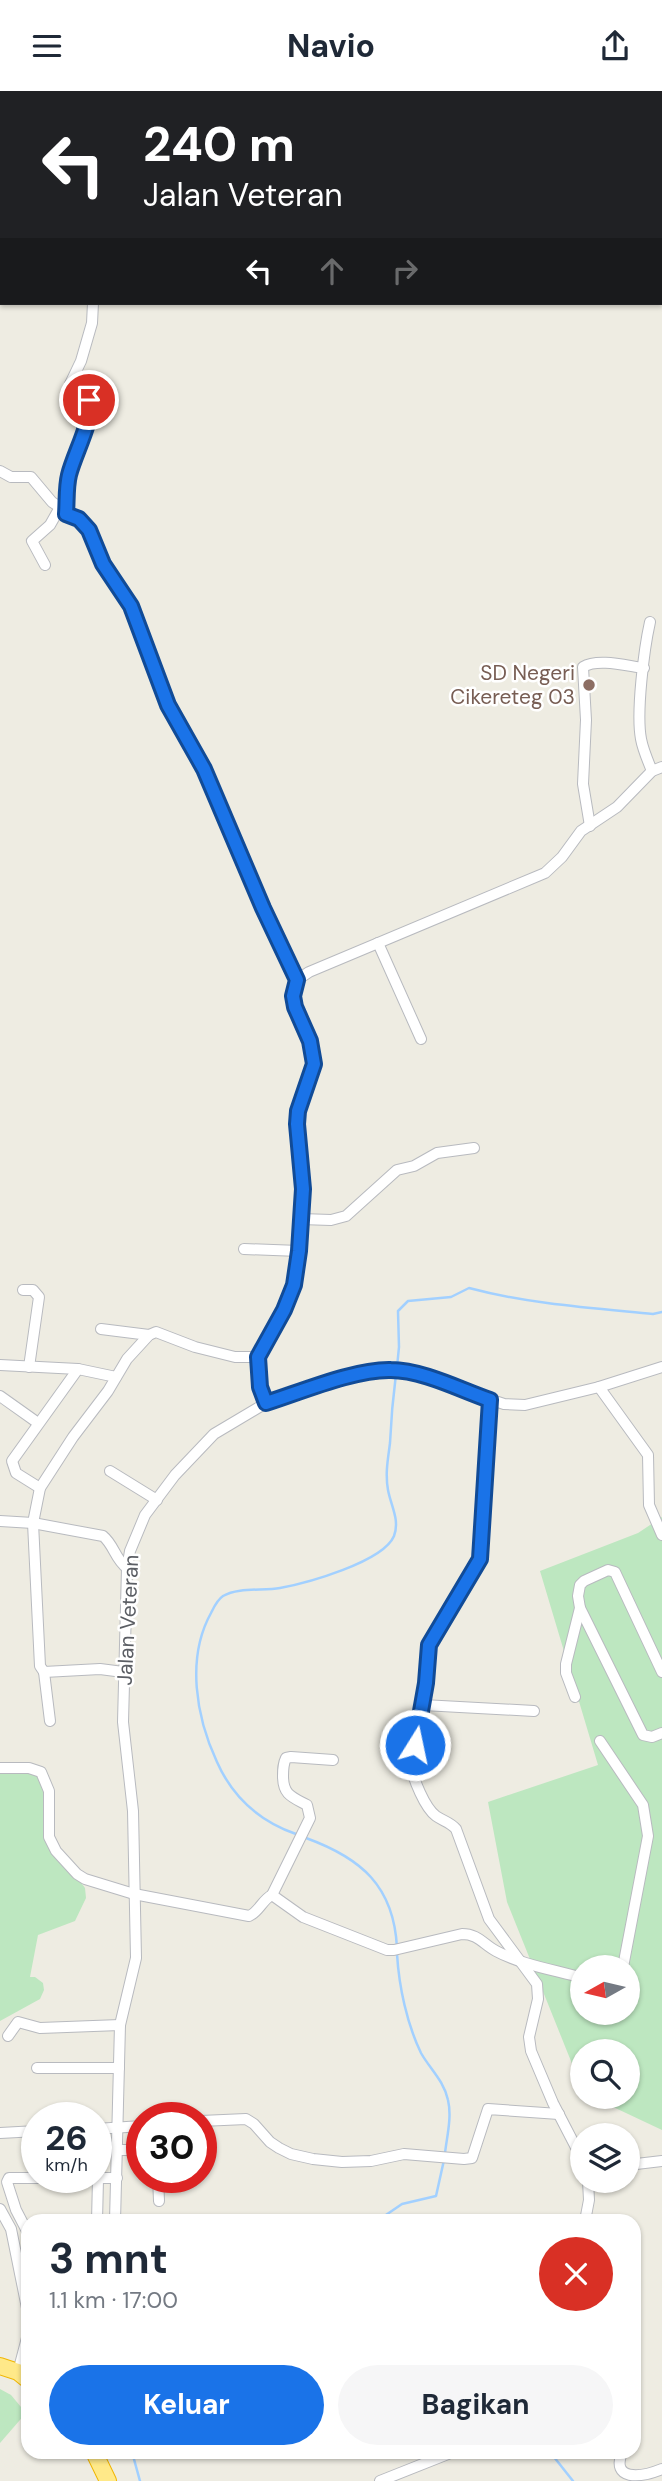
<!DOCTYPE html>
<html lang="id">
<head>
<meta charset="utf-8">
<style>
	body { margin:0; font-family:"DM Sans",sans-serif; background:#f6f6f7; color:#1f2937; height:100vh; display:flex; flex-direction:column; font-size:26px; white-space:nowrap }
	* { box-sizing:border-box; margin:0 }
	p { font-size:23px; color:#747a83 }
	.icon { flex:none; width:38px; height:38px; fill:none; stroke:currentColor; stroke-width:2; stroke-linecap:round; stroke-linejoin:round }
	.map { position:relative; flex:1; overflow:hidden }
	.drawer { position:absolute; left:21px; top:2123px; width:620px; height:245px; display:flex; flex-direction:column; background:#fff; border-radius:21px; box-shadow:0 2px 5px #0004 }
	.drawer>* { flex:none }
	.top-card { position:absolute; left:0px; top:0px; width:663px; height:214px; box-shadow:0 2px 5px #0004; background:#202124; color:#fff; overflow:hidden }
	.needle { width:46px; rotate:262deg }
	.fabs { position:absolute; left:570px; top:1864px; display:grid; gap:14px }
	.fabs a { display:grid; place-items:center; width:70px; height:70px; border-radius:50%; background:#fff; box-shadow:0 2px 5px #0004; font-size:35px }
	.speed { position:absolute; left:21px; top:2011px; display:flex; gap:14px; font-size:35px; font-weight:700; text-align:center }
	.speed>* { display:grid; place-content:center; width:91px; height:91px; border-radius:50%; background:#fff; box-shadow:0 2px 5px #0004; line-height:1 }
	.speed small { font-size:18px; font-weight:400 }
	.speed .limit { border:10px solid #d22; background:#fff; color:#111 }
	.pin { position:absolute; display:grid; place-items:center; width:60px; height:60px; color:#fff; margin:-30px; border:4px solid #fff; border-radius:50%; box-shadow:0 2px 7px #0007 }
	.me { position:absolute; width:77px; margin:-38px; rotate:10deg; stroke-linejoin:round; filter:drop-shadow(0 0 5px #0008) }
	.turn { display:flex; align-items:center; gap:24px; height:147px; padding:0 28px; font-size:32px }
	.turn .icon { width:91px; height:91px; stroke-width:2.5 }
	.turn b { display:block; font-size:49px; line-height:60px }
	.lanes { display:flex; align-items:center; height:66px; padding:0 28px; background:#0003; justify-content:center; gap:35px; direction:ltr }
	.lanes .off { opacity:.35 }
	.round { display:grid; place-items:center; flex:none; width:74px; height:74px; border-radius:37px; background:#f6f6f7 }
	.head { display:flex; align-items:center; justify-content:space-between; height:119px; padding:0 28px }
	h1 { font-size:42px; font-weight:700; line-height:52px }
	.button { display:flex; gap:14px; margin-top:auto; padding:14px 28px }
	.button a { flex:1; height:80px; border-radius:42px; background:#1a73e8; color:#fff; font-size:28px; font-weight:700; line-height:80px; text-align:center }
	.button a+a { background:#f6f6f7; color:#1f2937 }
	header { display:flex; justify-content:space-between; align-items:center; height:91px; padding:0 28px; background:#fff; font-size:32px; font-weight:700 }
	.map>svg:first-child { display:block }
	.green { fill:#bde7c0; fill-rule:evenodd }
	.lines { fill:none; stroke-linecap:round; stroke-linejoin:round }
	.stream { stroke:#a2d0ff; stroke-width:2.5 }
	.minor-casing { stroke:#b8babf; stroke-width:12 }
	.highway-casing { stroke:#f1b600; stroke-width:18 }
	.minor { stroke:#fff; stroke-width:10 }
	.highway { stroke:#ffe989; stroke-width:16 }
	.route-casing { stroke:#114b97; stroke-width:18 }
	.route { stroke:#1a73e8; stroke-width:12 }
	.education-dot { fill:#8d6e63; stroke:#fff; stroke-width:2.5 }
	.labels { text-anchor:middle; dominant-baseline:central; stroke-width:5; stroke-linejoin:round; paint-order:stroke }
	.education-label { font-size:21px; fill:#785e54; stroke:#fff; text-anchor:end }
	.street-label { font-size:21px; fill:#5b5e64; stroke:#fff }
</style>
</head>
<body>
<header><svg class="icon" aria-label="menu" viewBox="0 0 24 24"><path d="M4 6h16M4 12h16M4 18h16"/></svg>Navio<svg class="icon" aria-label="share" viewBox="0 0 24 24"><path d="M12 15V3M7 8l5-5 5 5M5 13v7h14v-7"/></svg></header>
<div class="map">
<svg width="662" height="2390" viewBox="0 0 662 2390">
	<rect width="100%" height="100%" fill="#eeece2"/>
	<g class="green">
		<path d="M662,1426v613l-70,-33h36v-46h-45v40l-76,-189 -19,-100 110,-37 -58,-194 98,-38zM583,1876h45v46h-45z"/>
		<path d="M28,1675l17,15 2,56 38,51 1,10 -11,23 -37,14 -8,42h5l8,6 1,7 -4,9 -40,22v-253z"/>
		<path d="M0,2298l11,6 15,18 -26,30z"/>
	</g>
	<g class="lines">
		<g class="stream">
			<path d="M397,1276l2,-20 -1,-36 10,-10 43,-4 18,-9c60,16 122,20 184,26l9,-2"/>
			<path d="M296,1743c-37,-13 -63,-36 -79,-72 -21,-45 -31,-104 -6,-149 3,-6 6,-13 12,-17 15,-9 40,-5 57,-8 27,-5 103,-26 114,-52 6,-16 -3,-30 -6,-46 -3,-17 0,-31 2,-47 1,-23 3,-46 6,-69"/>
			<path d="M306,1747c55,20 88,48 91,110"/>
			<path d="M397,1863c2,33 10,70 24,99 9,16 23,28 27,47 4,17 -1,36 -3,53"/>
			<path d="M377,2130l25,-17 34,-8 8,-36"/>
			<path d="M132,2361l8,29"/>
			<path d="M550,2361l23,29"/>
		</g>
		<defs>
			<g id="minor">
				<path d="M204,2l4,-2"/>
				<path d="M0,380l11,6h20l21,25 33,22 8,14 10,26 23,33 42,108 36,64 59,139 34,72"/>
				<path d="M66,423c1,-13 0,-27 3,-39 5,-21 25,-56 20,-75l-14,-8 -5,-8 11,-23 11,-38 1,-20"/>
				<path d="M45,474l-13,-24 18,-16 9,-16"/>
				<path d="M650,531c-6,27 -14,91 -9,117 2,11 7,22 11,32"/>
				<path d="M590,735l-7,-42 3,-64 -3,-53c15,-9 44,-1 61,1"/>
				<path d="M378,852l43,96"/>
				<path d="M301,1128l30,1 15,-4 51,-46 17,-4 23,-13 37,-5"/>
				<path d="M244,1158l55,2"/>
				<path d="M23,1199h10l6,7 -10,70"/>
				<path d="M101,1238l48,6"/>
				<path d="M0,1274l78,4 38,8"/>
				<path d="M599,1296l49,68 1,50 13,30"/>
				<path d="M0,1305l38,27"/>
				<path d="M490,1309l-10,159 -51,86 -2,38 -16,82c2,14 14,43 25,51 7,5 14,6 20,13l33,90 48,65 1,15 -9,38 2,14 22,52 30,58"/>
				<path d="M266,1312l-6,-16 -2,-30 26,-47 10,-25 5,-34 4,-62 -6,-65 1,-13 16,-47 -4,-22 -15,-35 -2,-11 4,-16 12,-8 236,-99 17,-16 19,-26 36,-24 35,-36 10,-4"/>
				<path d="M110,1380l47,29"/>
				<path d="M40,1397l-24,-15 -4,-12 66,-92"/>
				<path d="M0,1430l33,2 70,13c11,9 12,23 24,32"/>
				<path d="M580,1517l63,127 9,2 10,-4"/>
				<path d="M44,1581l6,49"/>
				<path d="M123,1581l-23,-3 -56,3 -4,-6 -7,-143 7,-35 33,-51 35,-46 19,-32 22,-24 7,-3 39,15 40,10h23"/>
				<path d="M575,1606l-9,-24v-9l14,-56 -2,-12 2,-11 4,-4 24,-11 7,2 47,100"/>
				<path d="M423,1614l111,6"/>
				<path d="M600,1650l43,64 5,31 -25,131"/>
				<path d="M0,1677h29l12,4 8,19v46l7,14 21,23 8,5 49,15 115,22c10,-4 13,-16 23,-21l31,22 84,33h7l68,-16c16,0 21,10 34,17 26,14 59,19 87,27"/>
				<path d="M272,1804l38,-77 -3,-13c-15,-8 -24,-10 -24,-29 0,-7 0,-12 3,-18l5,-1 42,3"/>
				<path d="M8,1945l10,-14 22,6 80,-3"/>
				<path d="M37,1977h82"/>
				<path d="M201,2030l45,-2 8,5 16,18 9,6 12,6 22,5 29,3 29,-1 33,-7 60,5 8,-1 16,-49 71,5"/>
				<path d="M96,2038l46,-3"/>
				<path d="M0,2042l37,-2"/>
				<path d="M118,2059h24"/>
				<path d="M628,2074l34,-4"/>
				<path d="M158,2086l1,24"/>
				<path d="M0,2118l11,20 17,84"/>
				<path d="M97,2130l1,-42"/>
				<path d="M115,2130l5,-196 16,-67 -3,-147 -10,-89 4,-154 3,-17 15,-36 30,-40 39,-41 52,-31 100,-30 28,-3 20,4 90,30 21,1 74,-18 63,-20"/>
				<path d="M585,2130l4,-21 -1,-19"/>
				<path d="M28,2142l-12,-23 -9,-28 2,-4h108"/>
				<path d="M18,2281l10,-38"/>
				<path d="M622,2361c-11,29 18,26 40,17"/>
				<path d="M380,2390l73,-29"/>
			</g>
			<g id="highway">
				<path d="M0,2275l18,6 10,8"/>
				<path d="M94,2361l14,29"/>
			</g>
		</defs>
		<use href="#minor" class="minor-casing"/>
		<use href="#highway" class="highway-casing"/>
		<use href="#minor" class="minor"/>
		<use href="#highway" class="highway"/>
	</g>
	<g class="lines">
		<defs>
			<path id="route" d="M89,309c5,19 -15,54 -20,75 -3,12 -2,26 -3,39l13,5 10,11 14,34 28,42 37,99 36,64 59,139 34,72 -4,16 2,11 15,34 4,23 -16,47 -1,13 6,65 -4,62 -5,34 -10,25 -26,47 2,30 6,16c35,-11 89,-34 125,-33 31,0 70,20 99,30l-10,159 -51,86 -3,38 -11,62"/>
		</defs>
		<use href="#route" class="route-casing"/>
		<use href="#route" class="route"/>
	</g>
	<circle class="education-dot" cx="589" cy="594" r="7"/>
	<g class="labels">
		<g class="education-label">
			<text x="575" y="582">SD Negeri<tspan x="575" dy="24">Cikereteg 03</tspan></text>
		</g>
		<g class="street-label">
			<text transform="translate(128 1529) rotate(-87)">Jalan Veteran</text>
		</g>
	</g>
</svg>
<div class="fabs">
<a><svg class="needle" viewBox="-14 -14 28 28"><path d="M0-13l5 13h-10z" fill="#e53935"/><path d="M0 13l5-13h-10z" fill="#747a83"/></svg></a>
<a><svg class="icon" aria-label="search" viewBox="0 0 24 24"><circle cx="10" cy="10" r="6"/><path d="M15 15l6 6"/></svg></a>
<a><svg class="icon" aria-label="layers" viewBox="0 0 24 24"><path d="M12 4l9 5-9 5-9-5zM3 14l9 5 9-5"/></svg></a>
</div>
<div class="speed"><div>26<small>km/h</small></div><div class="limit">30</div></div>
<div class="pin" style="left:89px;top:309px;background:#d93025"><svg class="icon" aria-label="arrive" viewBox="0 0 24 24"><path d="M6 21V4h12l-3 4 3 4H6"/></svg></div>
<svg class="me" style="left:415px;top:1654px" viewBox="-20 -20 40 40"><circle r="17" fill="#1a73e8" stroke="#fff" stroke-width="3"/><path d="M0-11L8 9 0 5-8 9z" fill="#fff"/></svg>
<div class="top-card">
<div class="turn"><svg class="icon" aria-label="left" viewBox="0 0 24 24"><path d="M17 20v-9H6M10 6l-5 5 5 5"/></svg><div><b>240 m</b>Jalan Veteran</div></div>
<div class="lanes"><svg class="icon" aria-label="left" viewBox="0 0 24 24"><path d="M17 20v-9H6M10 6l-5 5 5 5"/></svg><svg class="icon off" aria-label="ahead" viewBox="0 0 24 24"><path d="M12 20V5M6 11l6-6 6 6"/></svg><svg class="icon off" aria-label="right" viewBox="0 0 24 24"><path d="M7 20v-9h11M14 6l5 5-5 5"/></svg></div>
</div>
<section class="drawer">
<div class="head"><div><h1>3 mnt</h1><p>1.1 km · 17:00</p></div><a class="round" style="background:#d93025;color:#fff"><svg class="icon" aria-label="close" viewBox="0 0 24 24"><path d="M6 6l12 12M18 6L6 18"/></svg></a></div>
<div class="button"><a>Keluar</a><a>Bagikan</a></div>
</section>
</div>
</body>
</html>
